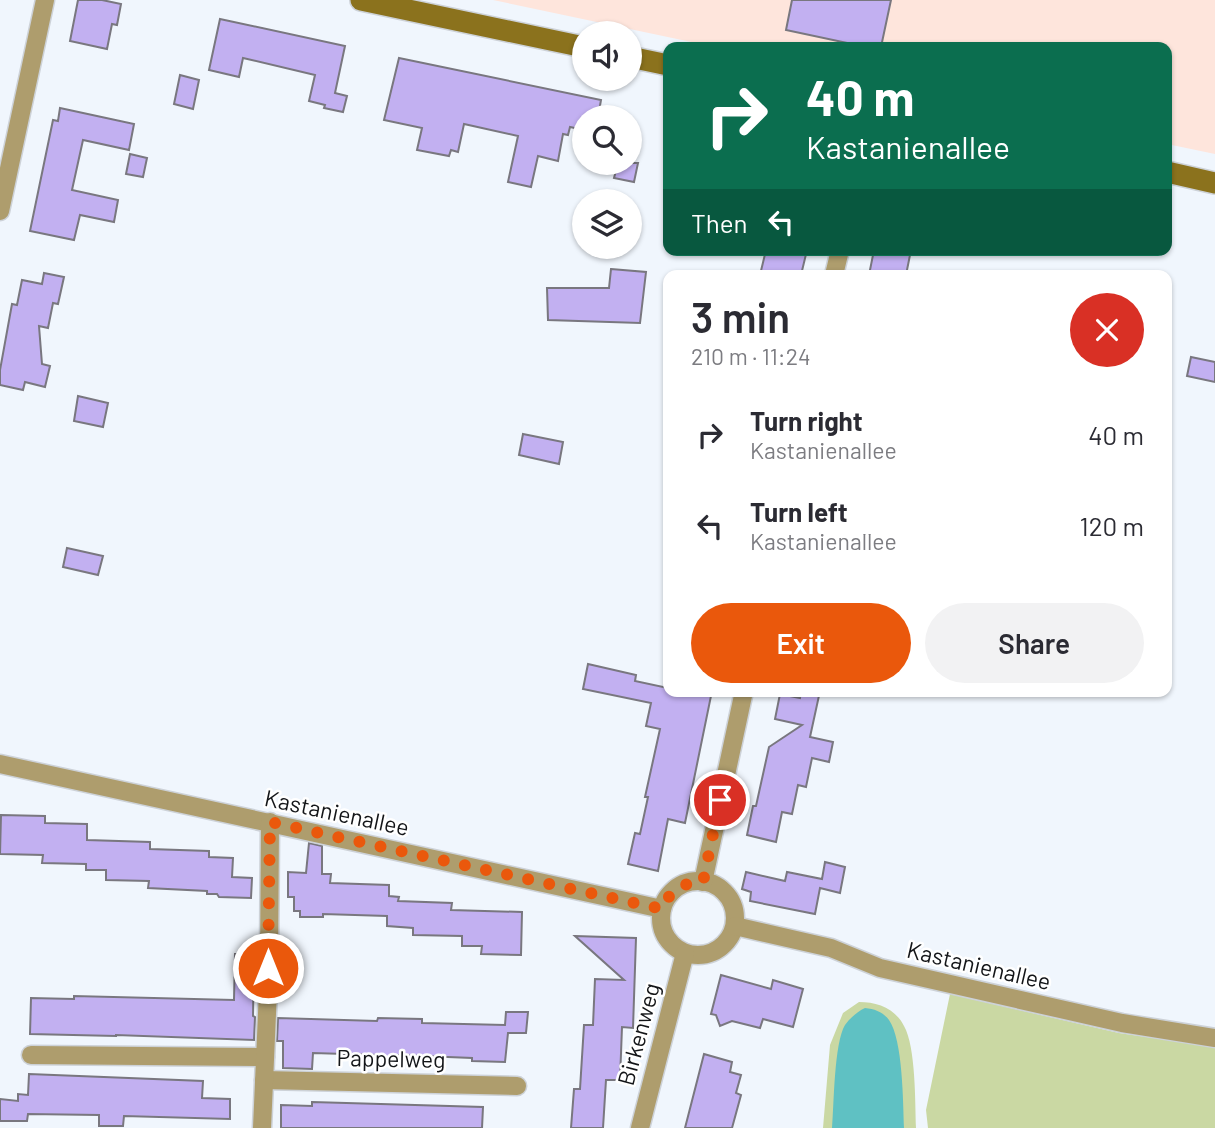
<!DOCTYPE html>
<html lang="en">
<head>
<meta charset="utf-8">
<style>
	body { margin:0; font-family:Barlow,sans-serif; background:#f2f2f3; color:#2b2b33; height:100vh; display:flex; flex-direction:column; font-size:26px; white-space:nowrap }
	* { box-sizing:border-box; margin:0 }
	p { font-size:23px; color:#7c7c81 }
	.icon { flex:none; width:38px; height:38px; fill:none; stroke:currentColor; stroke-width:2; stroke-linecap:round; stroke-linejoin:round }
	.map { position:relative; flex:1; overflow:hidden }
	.side { position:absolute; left:663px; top:270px; width:509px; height:427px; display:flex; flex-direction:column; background:#fff; border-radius:14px; box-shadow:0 2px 5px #0004 }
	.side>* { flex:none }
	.hud { position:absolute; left:663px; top:42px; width:509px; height:214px; border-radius:14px; box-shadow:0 2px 5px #0004; background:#0b6e4f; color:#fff; overflow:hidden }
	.fabs { position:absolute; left:572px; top:21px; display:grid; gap:14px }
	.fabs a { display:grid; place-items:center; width:70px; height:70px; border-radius:50%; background:#fff; box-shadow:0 2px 5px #0004; font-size:35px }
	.pin { position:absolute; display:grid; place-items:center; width:60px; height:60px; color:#fff; margin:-30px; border:4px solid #fff; border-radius:50%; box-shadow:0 2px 7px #0007 }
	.me { position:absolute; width:77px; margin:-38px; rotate:0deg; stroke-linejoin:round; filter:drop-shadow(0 0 5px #0008) }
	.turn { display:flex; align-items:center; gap:24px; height:147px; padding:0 28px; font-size:32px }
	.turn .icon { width:91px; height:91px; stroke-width:2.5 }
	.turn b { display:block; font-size:49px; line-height:60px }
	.then { display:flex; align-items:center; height:66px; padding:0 28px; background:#0003; gap:14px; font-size:26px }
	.round { display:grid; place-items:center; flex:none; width:74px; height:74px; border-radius:37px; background:#f2f2f3 }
	.headline { display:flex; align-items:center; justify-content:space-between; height:119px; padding:0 28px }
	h1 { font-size:42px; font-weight:600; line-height:52px }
	.primary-button { display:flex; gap:14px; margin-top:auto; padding:14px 28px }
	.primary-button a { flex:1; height:80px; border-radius:42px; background:#ea580c; color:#fff; font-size:28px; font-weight:600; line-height:80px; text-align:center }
	.primary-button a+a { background:#f2f2f3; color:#2b2b33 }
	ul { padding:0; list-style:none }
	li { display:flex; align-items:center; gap:21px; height:91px; padding:0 28px }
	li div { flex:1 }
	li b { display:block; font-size:26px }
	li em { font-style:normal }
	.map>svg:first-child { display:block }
	.industrial { fill:#fee5dc }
	.green { fill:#cad8a3 }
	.water { fill:#5fc1c3 }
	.building { fill:#c2b0f1; stroke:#79777f; stroke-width:2 }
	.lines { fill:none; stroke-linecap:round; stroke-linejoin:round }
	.street-casing { stroke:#cdd2d8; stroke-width:21 }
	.secondary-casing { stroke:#cdd2d8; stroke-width:24 }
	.street { stroke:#ae9d6d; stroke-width:18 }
	.secondary { stroke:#8b721d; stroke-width:21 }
	.route { stroke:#ea580c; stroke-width:12; stroke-dasharray:0 21.6 }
	.labels { text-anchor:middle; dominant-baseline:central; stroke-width:5; stroke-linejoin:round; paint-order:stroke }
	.street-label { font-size:23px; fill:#131518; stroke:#fff }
</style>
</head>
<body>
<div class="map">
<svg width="1215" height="1128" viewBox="0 0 1215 1128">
	<rect width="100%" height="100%" fill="#f0f6fd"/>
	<path class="industrial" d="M493,0h722v154l-48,-10v-97h-452z"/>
	<g class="green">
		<path d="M950,994l169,39 96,14v81h-287l-2,-18z"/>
		<path d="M859,1002c18,0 36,6 45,24 12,21 11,77 12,102h-93l7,-83 13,-32z"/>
	</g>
	<path class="water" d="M865,1008c10,1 18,4 24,12 14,20 14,82 15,108h-72c2,-23 2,-85 13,-103 5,-7 13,-14 20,-17z"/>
	<g class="building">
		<path d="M78,0h24l19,4 -4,21 -5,-1 -5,25 -37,-8z"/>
		<path d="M792,0h99l-10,47h-15l-80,-17z"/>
		<path d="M220,19l125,27 -10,47 12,3 -4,16 -19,-4 1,-3 -16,-4 6,-26 -72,-17 -4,19 -30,-7z"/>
		<path d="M399,58l202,42 -3,17h-14v13l-14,-3 -2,8 -5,-1 -5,27 -20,-5 -7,31 -23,-5 10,-46 -54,-12 -6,28 -7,-2 -2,6 -32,-6 5,-22 -38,-8z"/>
		<path d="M180,75l19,5 -6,29 -19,-5z"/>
		<path d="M60,108l74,16 -5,26 -46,-10 -11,50 46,10 -4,22 -34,-7 -6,25 -44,-9 23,-111 5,1z"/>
		<path d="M130,154l17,4 -4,19 -17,-3z"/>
		<path d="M618,163h20l-4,19 -20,-4z"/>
		<path d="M766,250h41l-6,25h-41z"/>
		<path d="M874,250h37l-5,25h-37z"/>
		<path d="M611,269l35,3 -6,51 -92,-3 -1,-32h62z"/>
		<path d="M44,273l20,4 -6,27 -5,-1 -5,25 -9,-2 3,38 8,2 -5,21 -20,-5 -2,8 -23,-5v-15l12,-66 5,1 5,-25 20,4z"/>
		<path d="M1191,357l24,5v20l-28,-6z"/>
		<path d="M78,396l30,7 -5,24 -29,-6z"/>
		<path d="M523,434l40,8 -4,22 -40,-9z"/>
		<path d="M67,548l36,8 -5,19 -35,-8z"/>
		<path d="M588,664l48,11 -1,6 33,7v3h44l-27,132 -17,-4 -10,52 -30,-7 7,-31 5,1 8,-37h-3l15,-68 -14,-3 5,-23 -68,-14z"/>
		<path d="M801,691h19l-10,46 23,5 -4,20 -17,-4 -6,29 -8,-2 -6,29 -10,-2 -6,30 -29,-7 6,-29h3l13,-59 33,-22 -27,-6 5,-25 20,4z"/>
		<path d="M1,815l44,1v7l42,1v16l63,2v7l59,2v6l24,1 -1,19 20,1 -1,20 -32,-1 -2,-3h-10v-3l-59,-3 1,-7 -43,-1v-10h-20v-6l-44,-1 1,-8 -43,-1z"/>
		<path d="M309,843l13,3v28h9l-1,9 59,2v11l10,1 -1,4 54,2 -1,7 71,2 -1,43 -40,-1 1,-8h-20v-10l-49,-1v-7l-26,-2v-10l-64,-2v3h-23v-6h-6v-14h-6v-25l18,1z"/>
		<path d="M825,862l20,5 -5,26 -20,-5 -5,26 -65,-13 1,-9 -9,-3 4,-17 39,9 2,-9 35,7z"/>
		<path d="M575,936l61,2 -3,90 -11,-1 -2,53h-14l-3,48h-32l3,-39h6l4,-64h9l2,-46 29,1z"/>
		<path d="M235,954h19l-1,62 2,1 -1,23 -138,-5v1l-86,-2 1,-36 43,1v-3l160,4z"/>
		<path d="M721,975l50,14 2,-9 30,9 -10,38 -30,-8 -3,9 -28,-7 -12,5 -4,-11 -5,-1z"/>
		<path d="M506,1012h22l-2,21h-18l-3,29 -33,-1v-3l-73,-3v3h-21v-3l-65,-2 -1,16 -29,-1v-27h-6l1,-23 99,3 1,-3 44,1v4l83,2z"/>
		<path d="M704,1054l28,8 -2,10 11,3 -5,18 5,2 -9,33h-47z"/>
		<path d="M29,1074l174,7 -1,17 28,1v20l-106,-3 -1,10h-24v-11l-71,-1 -1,7h-27v-22l18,2v-7l10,1z"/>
		<path d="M312,1102l171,5 -1,21h-201v-23l31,1z"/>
	</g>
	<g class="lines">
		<defs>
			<g id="street">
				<path d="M0,211l45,-211"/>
				<path d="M834,275l6,-25"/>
				<path d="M0,764l662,145"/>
				<circle cx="698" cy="918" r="37"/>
				<path d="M703,882l41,-191"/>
				<path d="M735,926l96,22 49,20 242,55 93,15"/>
				<path d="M31,1055l234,2"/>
				<path d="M264,1080l253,6"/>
				<path d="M262,1128l7,-160 1,-146"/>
				<path d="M640,1128l45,-175"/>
			</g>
			<g id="secondary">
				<path d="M361,0l223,47"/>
				<path d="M630,57l38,8"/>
				<path d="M1167,172l48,11"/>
			</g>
		</defs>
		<use href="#street" class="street-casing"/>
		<use href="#secondary" class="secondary-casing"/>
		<use href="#street" class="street"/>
		<use href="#secondary" class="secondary"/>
	</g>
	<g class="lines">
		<path class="route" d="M268,968l2,-146 392,87c8,-19 21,-27 41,-27l17,-82"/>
	</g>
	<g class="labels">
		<g class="street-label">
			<text transform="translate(337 812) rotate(12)">Kastanienallee</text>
			<text transform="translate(979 965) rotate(13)">Kastanienallee</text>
			<text transform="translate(638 1034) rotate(-75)">Birkenweg</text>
			<text transform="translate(391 1058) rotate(1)">Pappelweg</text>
		</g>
	</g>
</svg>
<div class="fabs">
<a><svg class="icon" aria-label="sound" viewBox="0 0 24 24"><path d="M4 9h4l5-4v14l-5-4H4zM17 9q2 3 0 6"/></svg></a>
<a><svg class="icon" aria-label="search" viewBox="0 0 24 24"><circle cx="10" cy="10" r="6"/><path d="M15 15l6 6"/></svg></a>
<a><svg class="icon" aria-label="layers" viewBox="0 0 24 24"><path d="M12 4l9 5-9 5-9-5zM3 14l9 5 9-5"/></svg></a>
</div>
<div class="pin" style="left:720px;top:800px;background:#d93025"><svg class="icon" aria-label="arrive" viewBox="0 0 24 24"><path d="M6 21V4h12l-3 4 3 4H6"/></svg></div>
<svg class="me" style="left:268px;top:968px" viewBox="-20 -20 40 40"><circle r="17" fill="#ea580c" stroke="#fff" stroke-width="3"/><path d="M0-11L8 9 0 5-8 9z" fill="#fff"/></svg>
<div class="hud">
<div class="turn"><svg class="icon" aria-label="right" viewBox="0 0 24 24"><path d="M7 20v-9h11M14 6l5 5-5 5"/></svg><div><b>40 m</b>Kastanienallee</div></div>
<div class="then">Then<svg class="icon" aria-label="left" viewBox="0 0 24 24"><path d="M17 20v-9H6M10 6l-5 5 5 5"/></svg></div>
</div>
<section class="side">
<div class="headline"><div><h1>3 min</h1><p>210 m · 11:24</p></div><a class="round" style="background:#d93025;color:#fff"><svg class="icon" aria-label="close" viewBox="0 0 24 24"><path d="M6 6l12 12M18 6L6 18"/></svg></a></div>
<ul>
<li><svg class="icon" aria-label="right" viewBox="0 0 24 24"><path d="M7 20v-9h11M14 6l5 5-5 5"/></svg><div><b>Turn right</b><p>Kastanienallee</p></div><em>40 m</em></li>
<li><svg class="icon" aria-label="left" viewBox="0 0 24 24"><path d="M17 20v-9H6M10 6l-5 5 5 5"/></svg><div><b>Turn left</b><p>Kastanienallee</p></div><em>120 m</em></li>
</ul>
<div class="primary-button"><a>Exit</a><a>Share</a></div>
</section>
</div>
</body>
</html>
